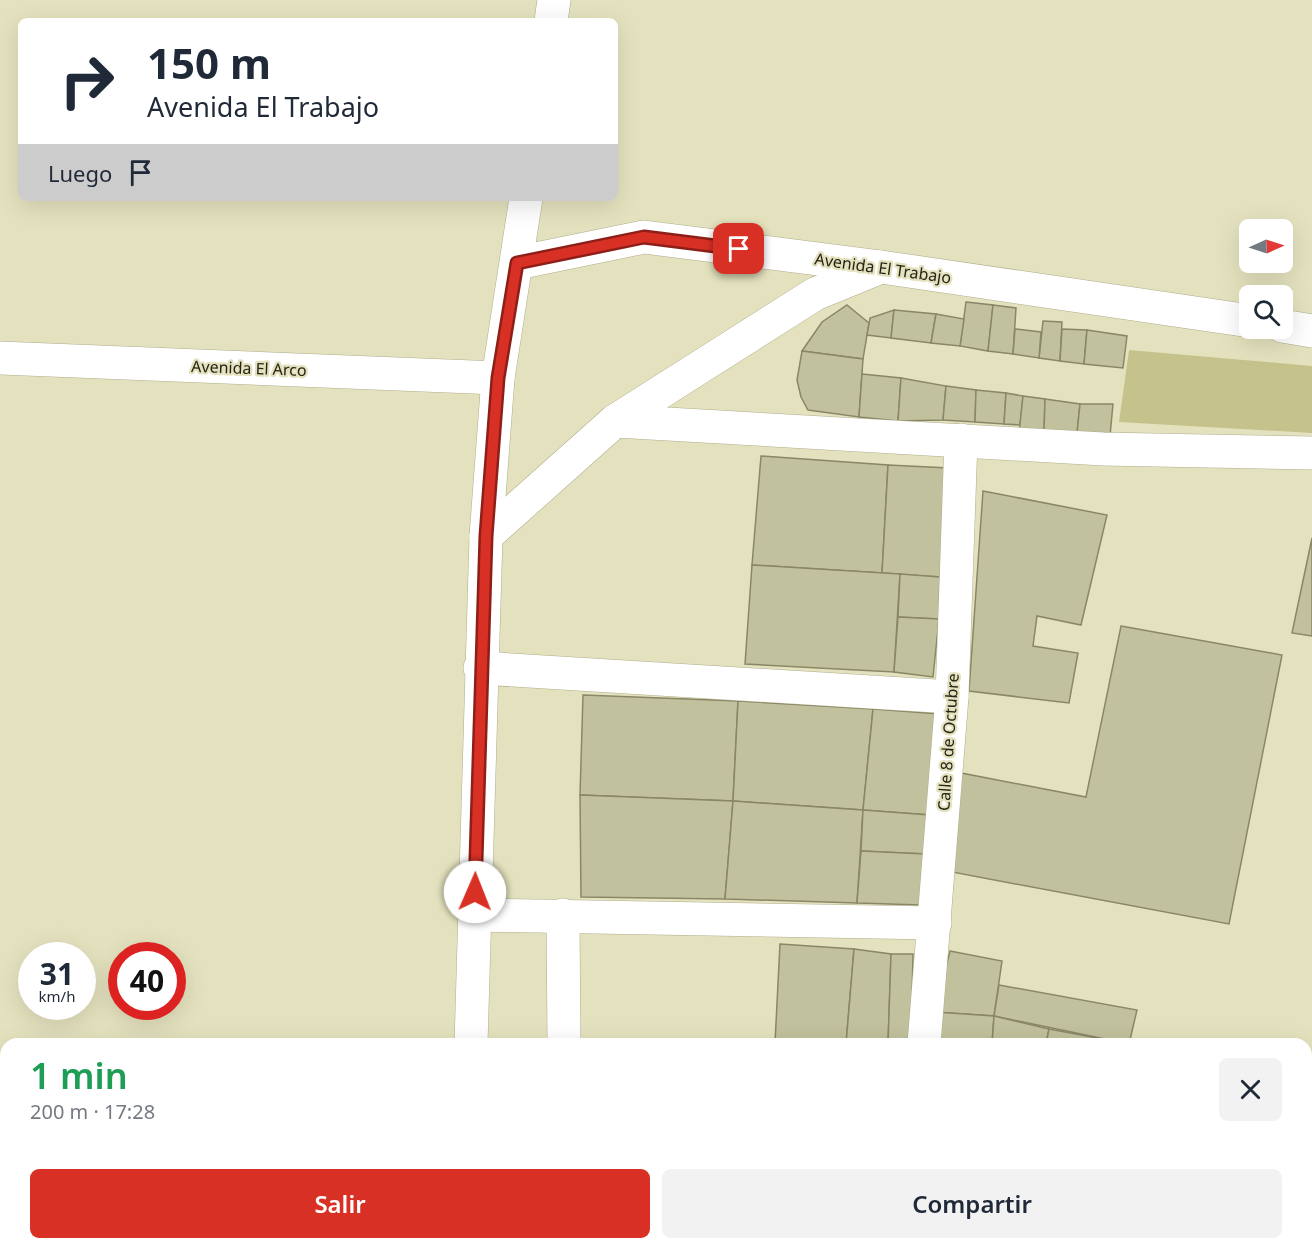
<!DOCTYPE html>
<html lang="es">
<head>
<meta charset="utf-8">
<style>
	body { margin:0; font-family:"Noto Sans",sans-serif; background:#f2f2f3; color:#1f2937; height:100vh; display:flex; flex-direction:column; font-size:22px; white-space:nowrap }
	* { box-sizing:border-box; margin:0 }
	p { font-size:20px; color:#747a83 }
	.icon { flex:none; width:33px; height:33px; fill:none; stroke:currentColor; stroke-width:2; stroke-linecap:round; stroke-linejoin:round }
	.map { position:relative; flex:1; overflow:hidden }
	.details { position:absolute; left:0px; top:1038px; width:1312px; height:212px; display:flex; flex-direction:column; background:#fff; border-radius:18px 18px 0 0; box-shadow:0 6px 24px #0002 }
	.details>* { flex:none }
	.banner { position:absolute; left:18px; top:18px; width:600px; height:183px; border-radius:9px; box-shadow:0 6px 24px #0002; background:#fff; color:#1f2937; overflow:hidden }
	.needle { width:39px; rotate:87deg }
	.controls { position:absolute; left:1239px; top:219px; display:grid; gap:12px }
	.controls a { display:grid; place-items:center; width:54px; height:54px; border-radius:9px; background:#fff; box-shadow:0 6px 24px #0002; font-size:30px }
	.speed { position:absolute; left:18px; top:942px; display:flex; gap:12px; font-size:30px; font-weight:700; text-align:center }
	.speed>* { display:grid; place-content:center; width:78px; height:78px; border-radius:50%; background:#fff; box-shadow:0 6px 24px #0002; line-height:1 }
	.speed small { font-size:15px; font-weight:400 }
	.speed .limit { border:9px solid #d22; background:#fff; color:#111 }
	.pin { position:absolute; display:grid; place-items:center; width:51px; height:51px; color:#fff; margin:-26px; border-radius:12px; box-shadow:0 3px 9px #0006 }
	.me { position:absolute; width:66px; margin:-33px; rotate:1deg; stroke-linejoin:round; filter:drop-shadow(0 0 4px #0008) }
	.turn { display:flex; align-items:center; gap:21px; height:126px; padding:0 30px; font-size:27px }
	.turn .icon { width:78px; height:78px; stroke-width:2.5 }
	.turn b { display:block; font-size:42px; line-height:51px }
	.then { display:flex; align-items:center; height:57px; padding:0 30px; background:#0003; gap:12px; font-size:22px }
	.round { display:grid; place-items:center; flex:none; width:63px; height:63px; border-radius:9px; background:#f2f2f3 }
	.summary { display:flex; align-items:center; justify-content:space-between; height:102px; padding:0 30px }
	h1 { font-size:36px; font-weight:600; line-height:45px; color:#1e9e55 }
	.primary-button { display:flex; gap:12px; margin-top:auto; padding:12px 30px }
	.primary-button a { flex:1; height:69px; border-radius:9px; background:#d93025; color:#fff; font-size:24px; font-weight:600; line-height:69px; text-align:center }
	.primary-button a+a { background:#f2f2f3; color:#1f2937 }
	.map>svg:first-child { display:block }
	.green { fill:#c5c28c }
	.building { fill:#c2c19d; stroke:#898766; stroke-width:1.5 }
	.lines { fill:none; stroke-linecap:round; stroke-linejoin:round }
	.minor-casing { stroke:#afad8a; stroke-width:34 }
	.tertiary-casing { stroke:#afad8a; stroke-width:34 }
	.minor { stroke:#fff; stroke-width:33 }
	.tertiary { stroke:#fff; stroke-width:33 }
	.route-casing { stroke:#8d1f18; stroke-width:15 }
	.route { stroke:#d93025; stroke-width:10 }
	.labels { text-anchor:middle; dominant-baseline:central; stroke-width:4.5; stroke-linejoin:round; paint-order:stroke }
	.street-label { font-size:16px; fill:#242316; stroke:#e4e2be }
</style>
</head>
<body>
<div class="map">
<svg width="1312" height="1249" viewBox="0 0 1312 1249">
	<rect width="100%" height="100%" fill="#e4e2be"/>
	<g class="green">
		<path d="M1129,350l183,16v67l-193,-11z"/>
		<path d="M1006,1244h182l42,5h-222z"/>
	</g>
	<g class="building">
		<path d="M966,302l27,3 -5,46 -28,-5z"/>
		<path d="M847,305l22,18 -6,36 -61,-8 20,-29z"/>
		<path d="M993,305l23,3 -3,46 -25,-3z"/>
		<path d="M894,310l-3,28 -24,-3 3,-17z"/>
		<path d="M894,310l42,4 -5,29 -40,-5z"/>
		<path d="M936,314l28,5 -4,27 -29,-3z"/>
		<path d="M1043,321l19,1 -2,39 -21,-3z"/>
		<path d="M1015,329l26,3 -2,26 -26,-4z"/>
		<path d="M1062,329l25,1 -3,34 -24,-3z"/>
		<path d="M1087,330l40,6 -4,32 -39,-4z"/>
		<path d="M802,351l61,8 -4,58 -51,-7 -7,-13 -4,-17z"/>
		<path d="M862,374l39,4 -3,43 -39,-4z"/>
		<path d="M901,378l45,8 -3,34 -45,1z"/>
		<path d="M946,386l30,4 -1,32 -32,-2z"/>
		<path d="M976,390l30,3 -2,31 -29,-2z"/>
		<path d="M1006,393l17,3 -3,29 -16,-1z"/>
		<path d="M1023,396l22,3 -1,35 -25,-1z"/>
		<path d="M1045,399l35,5 -3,29 -33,-2z"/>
		<path d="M1080,404h33l-3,32 -33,-3z"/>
		<path d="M761,456l127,9 -6,108 -130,-8z"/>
		<path d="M888,465l61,3 -9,109 -58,-4z"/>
		<path d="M983,491l124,24 -26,110 -44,-9 -4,30 45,7 -9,50 -100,-12z"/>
		<path d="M1312,538v98l-20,-3z"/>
		<path d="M752,565l148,9 -6,98 -149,-8z"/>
		<path d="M900,574l40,3 -1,42 -41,-2z"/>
		<path d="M898,617l41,2 -6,58 -39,-5z"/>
		<path d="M1121,626l161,29 -53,269 -277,-52 9,-99 125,24z"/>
		<path d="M583,695l155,6 -5,100 -153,-6z"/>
		<path d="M738,701l135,8 -10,101 -130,-9z"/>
		<path d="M873,709l67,5 -10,101 -67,-5z"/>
		<path d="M580,795l153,6 -8,98 -144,-2z"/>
		<path d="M733,801l130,9 -6,93 -132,-4z"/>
		<path d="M863,810l67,5 -4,39 -65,-3z"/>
		<path d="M861,851l65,3 -5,51 -64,-2z"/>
		<path d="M780,944l74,5 -8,95 -71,-1z"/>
		<path d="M854,949l37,5 -3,90h-42z"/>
		<path d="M950,951l52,10 -8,55 -59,-4z"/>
		<path d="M891,954h22l-2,90h-23z"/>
		<path d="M999,985l138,25 -8,34 -135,-28z"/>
		<path d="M935,1012l59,4 -2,28h-56z"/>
		<path d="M994,1016l55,13 -3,15h-54z"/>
		<path d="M1049,1029l43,8v7h-46z"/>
		<path d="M1092,1037l38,7h-38z"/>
		<rect x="493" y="1244" width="64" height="5"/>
		<rect x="557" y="1244" width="44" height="5"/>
		<path d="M664,1244h35l-1,5z"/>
		<path d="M699,1244h33v5h-34z"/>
		<rect x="732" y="1244" width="57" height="5"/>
		<path d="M789,1244h40l1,4 -41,1z"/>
		<path d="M829,1244h31l2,5h-31z"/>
		<path d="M860,1244h32l1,5h-31z"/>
		<path d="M892,1244h53l-23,5h-29z"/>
		<path d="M945,1244h7l1,5h-31z"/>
	</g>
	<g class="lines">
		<defs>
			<g id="minor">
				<path d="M0,358l498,20"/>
				<path d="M615,421l488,28 209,4"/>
				<path d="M486,536l129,-115 200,-127 66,-27"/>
				<path d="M480,668l472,29"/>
				<path d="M474,915l461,8"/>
				<path d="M563,915l1,129"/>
				<path d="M924,1044l28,-347 9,-257"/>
				<path d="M1306,1236h6"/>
				<path d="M989,1244l1,5"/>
			</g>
			<g id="tertiary">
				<path d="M551,21l3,-21"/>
				<path d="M517,263l127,-26 237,30 369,54"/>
				<path d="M1282,326l30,5"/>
				<path d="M471,1044l15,-508 12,-158 28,-180"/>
				<path d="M465,1249v-5"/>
			</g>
		</defs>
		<use href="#minor" class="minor-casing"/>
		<use href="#tertiary" class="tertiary-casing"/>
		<use href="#minor" class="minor"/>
		<use href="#tertiary" class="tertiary"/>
	</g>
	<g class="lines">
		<defs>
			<path id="route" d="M475,892l11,-356 12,-158 19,-115 127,-26 95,12"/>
		</defs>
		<use href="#route" class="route-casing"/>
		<use href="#route" class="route"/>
	</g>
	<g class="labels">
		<g class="street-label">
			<text transform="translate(883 268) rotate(8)">Avenida El Trabajo</text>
			<text transform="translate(249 368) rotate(2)">Avenida El Arco</text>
			<text transform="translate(948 742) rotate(-86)">Calle 8 de Octubre</text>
		</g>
	</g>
</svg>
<div class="controls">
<a><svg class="needle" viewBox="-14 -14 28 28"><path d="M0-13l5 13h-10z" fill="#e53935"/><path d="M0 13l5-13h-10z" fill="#747a83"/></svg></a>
<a><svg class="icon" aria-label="search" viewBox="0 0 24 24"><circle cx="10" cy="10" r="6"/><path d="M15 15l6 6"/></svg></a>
</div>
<div class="speed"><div>31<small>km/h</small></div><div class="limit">40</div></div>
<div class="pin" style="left:739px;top:249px;background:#d93025"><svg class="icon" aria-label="arrive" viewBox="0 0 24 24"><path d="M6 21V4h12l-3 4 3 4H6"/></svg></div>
<svg class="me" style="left:475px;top:892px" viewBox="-20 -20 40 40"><circle r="19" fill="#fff"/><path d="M0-13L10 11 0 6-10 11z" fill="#d93025"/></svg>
<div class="banner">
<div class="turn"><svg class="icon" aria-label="right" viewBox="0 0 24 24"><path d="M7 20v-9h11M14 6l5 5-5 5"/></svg><div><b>150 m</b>Avenida El Trabajo</div></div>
<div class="then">Luego<svg class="icon" aria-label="arrive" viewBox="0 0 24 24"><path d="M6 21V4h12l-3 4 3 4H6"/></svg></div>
</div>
<section class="details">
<div class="summary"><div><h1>1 min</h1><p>200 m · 17:28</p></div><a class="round"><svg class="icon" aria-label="close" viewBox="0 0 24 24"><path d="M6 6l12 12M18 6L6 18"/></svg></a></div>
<div class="primary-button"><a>Salir</a><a>Compartir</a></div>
</section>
</div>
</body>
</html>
